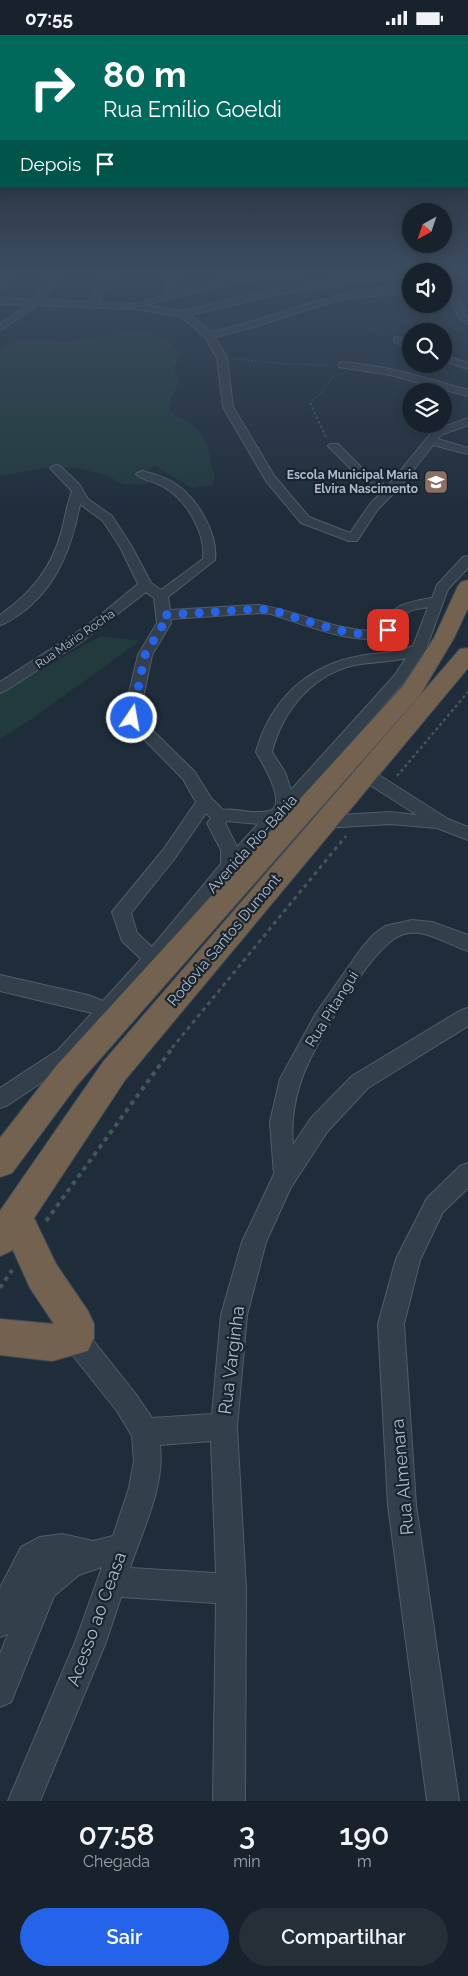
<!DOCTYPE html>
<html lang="pt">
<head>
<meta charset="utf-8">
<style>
	body { margin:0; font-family:Raleway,sans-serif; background:#242f38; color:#f1f3f6; height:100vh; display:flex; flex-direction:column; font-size:19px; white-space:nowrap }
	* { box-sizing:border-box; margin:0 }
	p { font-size:16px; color:#9ea4a9 }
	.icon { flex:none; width:28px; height:28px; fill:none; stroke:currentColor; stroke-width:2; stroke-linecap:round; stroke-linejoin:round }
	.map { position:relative; height:1766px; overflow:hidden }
	.sheet { display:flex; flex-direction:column; background:#17222c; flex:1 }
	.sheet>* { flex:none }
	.hud { position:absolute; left:0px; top:0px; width:469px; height:152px; box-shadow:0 2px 12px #0003,0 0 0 1px #363f48; background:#00695c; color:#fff; overflow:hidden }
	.needle { width:32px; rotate:220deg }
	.fabs { position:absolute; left:402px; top:168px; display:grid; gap:10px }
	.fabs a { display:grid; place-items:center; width:50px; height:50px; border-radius:50%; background:#17222c; box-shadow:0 2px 12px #0003,0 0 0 1px #363f48; font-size:25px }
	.pin { position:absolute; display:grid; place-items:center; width:42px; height:42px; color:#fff; margin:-21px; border-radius:10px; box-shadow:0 2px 8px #0006 }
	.me { position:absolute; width:55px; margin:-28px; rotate:12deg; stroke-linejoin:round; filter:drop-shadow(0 0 4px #0008) }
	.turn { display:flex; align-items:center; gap:18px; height:105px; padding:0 20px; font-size:22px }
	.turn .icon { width:65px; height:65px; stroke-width:2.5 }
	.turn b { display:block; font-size:35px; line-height:42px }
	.then { display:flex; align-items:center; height:48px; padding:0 20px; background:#0003; gap:10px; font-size:19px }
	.eta { display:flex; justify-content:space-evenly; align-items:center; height:85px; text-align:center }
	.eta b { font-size:30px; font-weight:600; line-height:35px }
	.primary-button { display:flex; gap:10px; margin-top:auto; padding:10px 20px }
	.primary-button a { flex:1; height:58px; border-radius:30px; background:#2563eb; color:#fff; font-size:20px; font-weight:600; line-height:58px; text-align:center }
	.primary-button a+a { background:#242f38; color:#f1f3f6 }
	.status { display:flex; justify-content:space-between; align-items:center; height:35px; padding:0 25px; background:#17222c; direction:ltr }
	.status svg { height:14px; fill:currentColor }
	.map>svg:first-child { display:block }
	.green { fill:#213b3c }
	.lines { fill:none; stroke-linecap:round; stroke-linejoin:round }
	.minor-casing { stroke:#515d69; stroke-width:2 }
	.highway-casing { stroke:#3e4a56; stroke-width:2 }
	.path-far4 { stroke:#3f5859; stroke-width:1; stroke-dasharray:2 2; stroke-linecap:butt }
	.path-far3 { stroke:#3f5859; stroke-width:2; stroke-dasharray:2.5 2.5; stroke-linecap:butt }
	.path-far2 { stroke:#3f5859; stroke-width:2.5; stroke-dasharray:3 3; stroke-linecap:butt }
	.path-far1 { stroke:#3f5859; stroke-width:3; stroke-dasharray:4 4; stroke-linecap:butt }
	.path { stroke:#3f5859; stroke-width:4; stroke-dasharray:4.5 4.5; stroke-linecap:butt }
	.minor { fill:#333f4b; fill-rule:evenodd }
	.highway { fill:#72624f; fill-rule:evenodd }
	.route { stroke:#2563eb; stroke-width:9; stroke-dasharray:0 16.2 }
	.labels { text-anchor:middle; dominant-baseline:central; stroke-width:4.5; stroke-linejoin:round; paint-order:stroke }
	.far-poi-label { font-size:12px; font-weight:bold; fill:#aebac8; stroke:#192430; text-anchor:end }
	.far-street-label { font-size:12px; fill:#aebac8; stroke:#192430 }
	.street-label { font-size:15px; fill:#aebac8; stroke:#192430 }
	.near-street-label { font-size:18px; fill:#aebac8; stroke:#192430 }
</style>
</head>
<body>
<div class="status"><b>07:55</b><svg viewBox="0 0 49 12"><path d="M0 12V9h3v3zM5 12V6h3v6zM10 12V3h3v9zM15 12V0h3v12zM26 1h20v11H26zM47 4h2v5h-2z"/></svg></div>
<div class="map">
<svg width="468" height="1766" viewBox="0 0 468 1766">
	<rect width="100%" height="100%" fill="#1f2d3b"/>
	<g class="green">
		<path d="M143,295l22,8 16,16 -7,13 4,17 -8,18 -1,9c16,10 35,17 39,37 2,10 3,18 7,28l-3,9 -20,3 -37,-22 -9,5 2,14 -25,-1 -20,-10 -28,-6 -25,-1 -50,9v-125l12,-9 22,-2 32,2z"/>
		<path d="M101,601l39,5 -110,79 -30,19v-46z"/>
	</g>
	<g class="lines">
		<defs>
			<g id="minor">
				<path d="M5,235h8l-10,18 -3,1v-11z"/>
				<path d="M54,235h8l-19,30 46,2 19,-32h8l-18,32 38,2 28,-9 6,-25h8l-5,23c43,-11 87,-24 131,-23l-4,2 -61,10 -94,23 38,6 100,-24 128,-17 3,1h-3v5l-128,17 -93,22 21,17c69,-14 127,-47 200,-45l-1,5 -73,8 -80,26 -42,11 12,21 6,49 42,70 34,40 41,16 20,-29 11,-11 -28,-22 -25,-25 2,-2h8l23,23 26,20 46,-56 35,-13v7l-27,10 -3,4 30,9v6l-35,-9 -32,41 -23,23 -21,32h-8l-48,-18 -35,-42 -43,-74 -6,-49 -12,-21 -25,-21 -47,-7 -95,-4 -38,26v-7l27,-19 -27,-1v-6l34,2z"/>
				<path d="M442,235l26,1v6l-24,-3v-3h-4z"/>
				<path d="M453,259c8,4 15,22 15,30l-9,-6 -10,-21z"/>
				<path d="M397,302l14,5v6l-17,-6v-4z"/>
				<path d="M444,320l24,8v6l-24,-8z"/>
				<path d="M342,327c43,3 84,16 126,28v6l-78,-21 -51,-8v-4z"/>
				<path d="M56,430l4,1 19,18 9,15 24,17 20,31 19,36 10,7 42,-31c3,-26 -17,-60 -39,-72 -8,-5 -22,-7 -28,-13l6,-3c14,3 28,8 39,17 19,16 37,47 34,72l-47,37 2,13 88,-5c28,2 102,35 123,23 11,-24 26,-26 51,-30l5,-13 26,-28 5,-1v12l-20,21 -22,60 -22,33 -120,137 -48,50 -72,89 7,9 -3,5 -7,2 -8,-3 -30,34 3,6 -3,6 -12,1 -39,44 -64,43 -8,3v-20l58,-38 34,-37 -92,-22v-16l88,20 15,6 38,-42 -19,-18 -10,-29 51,-62 33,-48 -13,-23 -60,-61 15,-63 19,-32 -3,-25 -8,-6 -66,51 -75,48 -5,2v-11l88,-57 50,-41 -18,-37 -17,-26 -23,-17c-8,43 -23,83 -60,110 -6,4 -12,9 -20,11v-10c31,-22 51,-46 61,-82 4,-14 6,-29 11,-42l-22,-23zM428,572l-15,39c-17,8 -35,6 -53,10 -53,9 -90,45 -104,96 6,10 28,46 17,57 -3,3 -11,3 -15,3 -11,1 -24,-4 -35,-2l-12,-12 -16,-26 -56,-55 13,-62 19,-32 -1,-4 88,-6 13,1c29,9 93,36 120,20l11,-18 10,-6zM406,623l-12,18 -103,114 -6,-18 -13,-20c11,-43 42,-80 88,-88 15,-2 30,-2 46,-6zM206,778l5,5 -4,5 14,27v14l-69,83 -15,-14 -6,-20 44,-55zM227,786l31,3 1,-1 -22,24 -12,-24z"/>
				<path d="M365,734l6,1 77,49 20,8v13l-31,-12 -47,-4 -66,4 -6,-2 -3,-4 3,-4 6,-2 66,-4 27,3 -58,-37 -2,-4 2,-4z"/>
				<path d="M412,885l20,2 36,13v16c-21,-6 -46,-26 -69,-15 -29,13 -88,114 -98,145 -7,21 -10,42 -8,64l18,-27 41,-42 109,-66 7,-2v18l-100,62 -41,44 -37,57 -24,53 -19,73 -10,112 9,162 -1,212h-32l3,-198 -95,-6 -15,45 -66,159h-32l68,-161 26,-73 -23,8 -25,21 -43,106 -11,5v-53l8,-20 -8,3v-49l21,-41 19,-10 22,-3 31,7 20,-5 16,-48 5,-27 -2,-25 -15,-25 -51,-64 -4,-9 4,-9 9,-3 9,3 51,64 17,25 60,-4 9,-99 21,-73 32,-68 -4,-52 10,-43 36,-66 45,-64 13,-15 11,-8zM211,1406l5,132 -86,-5c13,-39 35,-82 30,-123z"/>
				<path d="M468,1128v25l-25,24 -23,48 -16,64 12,181 43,296h-32l-39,-296 -10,-181 18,-65 31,-61 33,-32z"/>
			</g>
			<g id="highway">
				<path d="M468,545v28l-14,30 -34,57 -342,389 -66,89 -12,4v-39l56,-72 347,-380 31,-48 24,-52 3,-4z"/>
				<path d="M468,613v20l-343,412 -91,138 22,46 32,47 6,13v14l-6,13 -36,10 -52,-6v-36l54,5 -24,-36 -17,-38 -13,6v-45l103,-149 357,-413z"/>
			</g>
		</defs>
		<use href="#minor" class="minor-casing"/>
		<use href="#highway" class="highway-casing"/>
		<g class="path-far4">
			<path d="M367,291l20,9"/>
			<path d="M405,295l9,-9"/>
			<path d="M235,324l53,5 43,1"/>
			<path d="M311,369l-1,-2 10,-8 15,-20"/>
		</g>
		<path class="path-far3" d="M310,368l16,34"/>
		<path class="path-far2" d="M397,741l71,-84"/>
		<path class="path-far1" d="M172,1013l174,-212"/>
		<g class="path">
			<path d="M46,1186l127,-174"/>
			<path d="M0,1253l12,-18"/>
		</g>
		<use href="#minor" class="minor"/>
		<use href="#highway" class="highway"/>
	</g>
	<linearGradient id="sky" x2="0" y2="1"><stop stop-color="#111920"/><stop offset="0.49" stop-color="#3c4c60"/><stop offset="1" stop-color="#3c4c60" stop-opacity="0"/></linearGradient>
	<rect width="468" height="482" fill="url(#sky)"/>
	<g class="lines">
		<path class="route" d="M132,683l13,-63 19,-32 -1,-8 95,-6 14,1c25,7 96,35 116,20"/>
	</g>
	<defs>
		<symbol id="school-square" viewBox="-11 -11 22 22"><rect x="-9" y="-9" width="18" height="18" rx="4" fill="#8d6e63" stroke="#192430"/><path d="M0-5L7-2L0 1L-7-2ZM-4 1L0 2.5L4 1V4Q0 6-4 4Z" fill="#fff"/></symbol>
	</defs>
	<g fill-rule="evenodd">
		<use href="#school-square" x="422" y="433" width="28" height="28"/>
	</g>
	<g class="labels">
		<g class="far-poi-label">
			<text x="418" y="440">Escola Municipal Maria<tspan x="418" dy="14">Elvira Nascimento</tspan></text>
		</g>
		<g class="far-street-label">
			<text transform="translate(75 604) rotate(-35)">Rua Mário Rocha</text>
		</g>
		<g class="street-label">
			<text transform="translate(252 809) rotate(-48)">Avenida Rio-Bahia</text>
			<text transform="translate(224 905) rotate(-50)">Rodovia Santos Dumont</text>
			<text transform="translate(332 974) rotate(-58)">Rua Pitangui</text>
		</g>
		<g class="near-street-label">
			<text transform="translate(231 1325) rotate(-83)">Rua Varginha</text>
			<text transform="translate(402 1442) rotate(-95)">Rua Almenara</text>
			<text transform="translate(96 1584) rotate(-70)">Acesso ao Ceasa</text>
		</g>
	</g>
</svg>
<div class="fabs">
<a><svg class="needle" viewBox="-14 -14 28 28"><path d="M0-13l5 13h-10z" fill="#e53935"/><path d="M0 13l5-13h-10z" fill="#9ea4a9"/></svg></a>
<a><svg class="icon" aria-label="sound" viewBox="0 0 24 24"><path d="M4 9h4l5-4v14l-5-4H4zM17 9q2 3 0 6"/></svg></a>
<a><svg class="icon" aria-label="search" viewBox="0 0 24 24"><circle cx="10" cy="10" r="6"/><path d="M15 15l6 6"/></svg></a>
<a><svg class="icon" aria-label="layers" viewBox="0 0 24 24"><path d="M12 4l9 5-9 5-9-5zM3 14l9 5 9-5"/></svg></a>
</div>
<div class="pin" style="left:388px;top:595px;background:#d93025"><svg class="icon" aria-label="arrive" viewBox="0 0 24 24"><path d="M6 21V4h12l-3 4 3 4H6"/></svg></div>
<svg class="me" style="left:132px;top:683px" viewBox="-20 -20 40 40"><circle r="17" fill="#2563eb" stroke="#fff" stroke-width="3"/><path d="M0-11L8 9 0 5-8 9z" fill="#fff"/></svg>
<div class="hud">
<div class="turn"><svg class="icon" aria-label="right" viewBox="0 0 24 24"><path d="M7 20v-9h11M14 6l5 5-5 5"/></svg><div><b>80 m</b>Rua Emílio Goeldi</div></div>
<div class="then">Depois<svg class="icon" aria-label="arrive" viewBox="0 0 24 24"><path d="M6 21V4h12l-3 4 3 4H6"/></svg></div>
</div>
</div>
<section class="sheet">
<div class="eta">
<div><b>07:58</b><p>Chegada</p></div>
<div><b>3</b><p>min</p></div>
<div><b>190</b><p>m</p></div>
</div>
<div class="primary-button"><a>Sair</a><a>Compartilhar</a></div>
</section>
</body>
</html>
